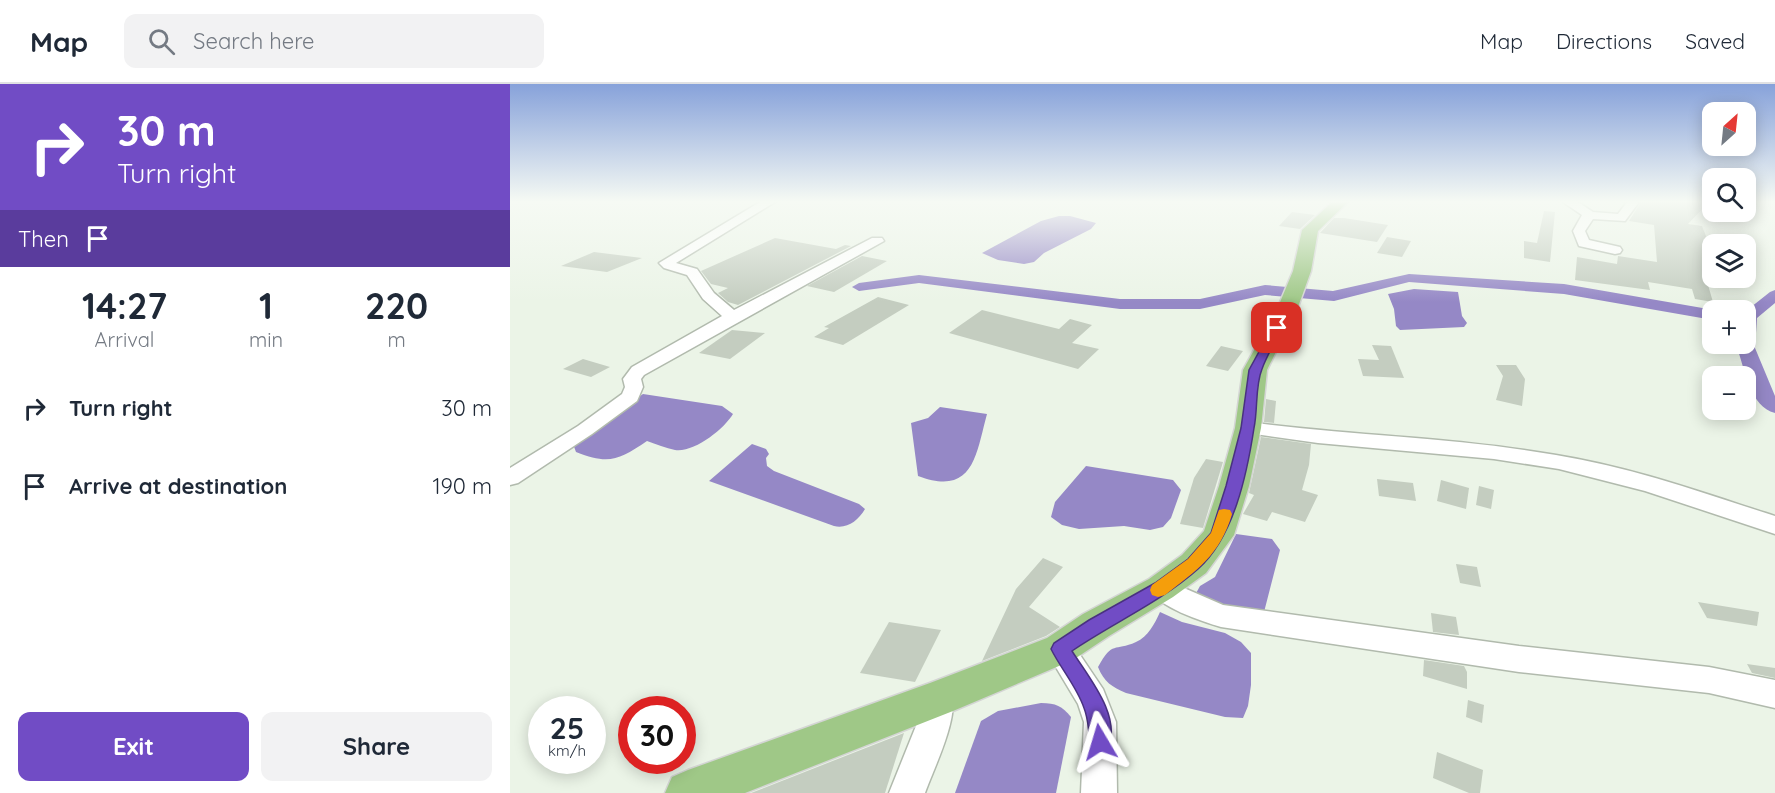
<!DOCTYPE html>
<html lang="en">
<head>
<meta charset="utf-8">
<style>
	body { margin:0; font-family:Quicksand,sans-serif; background:#f2f2f3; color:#1f2937; height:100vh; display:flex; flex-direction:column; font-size:22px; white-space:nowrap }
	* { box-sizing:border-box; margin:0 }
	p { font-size:20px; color:#747a83 }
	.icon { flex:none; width:33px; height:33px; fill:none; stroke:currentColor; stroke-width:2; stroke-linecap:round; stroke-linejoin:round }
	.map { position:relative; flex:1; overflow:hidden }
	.side { display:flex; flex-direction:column; background:#fff; width:510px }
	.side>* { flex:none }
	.hud { background:#714cc5; color:#fff; overflow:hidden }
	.needle { width:39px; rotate:27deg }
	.fabs { position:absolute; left:1192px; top:18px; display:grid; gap:12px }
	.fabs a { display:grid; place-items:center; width:54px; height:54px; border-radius:12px; background:#fff; box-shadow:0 3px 15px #0003; font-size:30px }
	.speed { position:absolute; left:18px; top:612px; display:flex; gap:12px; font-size:30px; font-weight:700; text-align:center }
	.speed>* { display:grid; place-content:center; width:78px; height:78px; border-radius:50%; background:#fff; box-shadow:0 3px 15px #0003; line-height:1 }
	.speed small { font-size:15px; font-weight:400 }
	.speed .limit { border:9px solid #d22; background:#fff; color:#111 }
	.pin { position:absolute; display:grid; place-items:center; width:51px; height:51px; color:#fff; margin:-26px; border-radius:12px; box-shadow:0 3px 9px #0006 }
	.me { position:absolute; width:66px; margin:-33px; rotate:353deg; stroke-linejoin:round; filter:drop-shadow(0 0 4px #0008) }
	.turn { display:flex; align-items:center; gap:21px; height:126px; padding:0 18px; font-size:27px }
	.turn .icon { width:78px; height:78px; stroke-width:2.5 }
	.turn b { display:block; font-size:42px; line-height:51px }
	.then { display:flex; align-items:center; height:57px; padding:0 18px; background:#0003; gap:12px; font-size:22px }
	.eta { display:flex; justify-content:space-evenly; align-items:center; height:102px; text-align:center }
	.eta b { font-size:36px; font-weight:700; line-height:42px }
	.action { display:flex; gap:12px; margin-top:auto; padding:12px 18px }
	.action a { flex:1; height:69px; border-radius:12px; background:#714cc5; color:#fff; font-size:24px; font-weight:700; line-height:69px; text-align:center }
	.action a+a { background:#f2f2f3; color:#1f2937 }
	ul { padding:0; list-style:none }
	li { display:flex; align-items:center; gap:18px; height:78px; padding:0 18px }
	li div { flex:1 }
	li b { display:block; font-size:22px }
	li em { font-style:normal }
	header { display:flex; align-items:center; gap:36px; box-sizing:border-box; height:84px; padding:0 30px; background:#fff; border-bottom:2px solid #e0e1e3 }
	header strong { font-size:28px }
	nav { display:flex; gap:33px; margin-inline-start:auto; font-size:21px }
	.search { width:420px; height:54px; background:#f2f2f3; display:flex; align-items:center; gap:15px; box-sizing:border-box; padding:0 21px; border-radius:12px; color:#747a83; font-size:22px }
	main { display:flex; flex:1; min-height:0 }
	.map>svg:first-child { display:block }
	.water { fill:#9588c6 }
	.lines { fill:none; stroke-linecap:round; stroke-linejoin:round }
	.canal { fill:#9588c6; fill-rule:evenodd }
	.building { fill:#c4cdc0 }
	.minor-casing { stroke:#b1baad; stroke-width:3 }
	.major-casing { stroke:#d4d5d4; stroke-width:3 }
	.minor { fill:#fff; fill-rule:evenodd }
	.major { fill:#9fc887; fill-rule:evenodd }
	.route { fill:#714cc5; stroke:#493180; stroke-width:1.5 }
	.slow { fill:#f59e0b }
</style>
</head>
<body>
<header>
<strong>Map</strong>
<div class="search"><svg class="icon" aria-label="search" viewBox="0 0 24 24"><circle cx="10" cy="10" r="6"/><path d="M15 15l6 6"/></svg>Search here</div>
<nav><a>Map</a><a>Directions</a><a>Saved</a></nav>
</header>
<main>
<section class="side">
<div class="hud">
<div class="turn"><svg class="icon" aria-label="right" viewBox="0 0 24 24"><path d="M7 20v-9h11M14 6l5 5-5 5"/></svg><div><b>30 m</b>Turn right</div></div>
<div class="then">Then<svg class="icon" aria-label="arrive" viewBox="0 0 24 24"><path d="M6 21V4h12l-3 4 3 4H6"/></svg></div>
</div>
<div class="eta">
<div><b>14:27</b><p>Arrival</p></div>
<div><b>1</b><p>min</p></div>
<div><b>220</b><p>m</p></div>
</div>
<ul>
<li><svg class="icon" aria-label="right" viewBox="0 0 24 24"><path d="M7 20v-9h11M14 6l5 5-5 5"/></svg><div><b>Turn right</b></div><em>30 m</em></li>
<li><svg class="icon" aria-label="arrive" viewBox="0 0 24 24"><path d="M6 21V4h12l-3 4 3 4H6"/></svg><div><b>Arrive at destination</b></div><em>190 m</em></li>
</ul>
<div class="action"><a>Exit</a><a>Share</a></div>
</section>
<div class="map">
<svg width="1265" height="709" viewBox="0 0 1265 709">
	<rect width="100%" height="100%" fill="#ebf4e7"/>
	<g class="water">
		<path d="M549,132h11l26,7 -5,6 -47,24 -10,9 -10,2 -26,-4 -16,-7 59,-32z"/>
		<path d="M904,205l44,3 4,24 5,7 -3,4 -64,3 -4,-4 -2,-17 -6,-15z"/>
		<path d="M133,310l79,12 11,8c-9,15 -39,39 -58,36 -9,-2 -19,-6 -28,-9 -28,19 -38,24 -71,11l-3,-8z"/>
		<path d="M430,323l47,7c-11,40 -13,83 -69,62l-7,-53 17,-5z"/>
		<path d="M242,360l14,5 3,5 -3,4 1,8 7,5 85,33 6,5c-7,12 -18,20 -31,17l-125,-45z"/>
		<path d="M576,382l87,14 8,10 -10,28 -8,9 -13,3 -26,-4 -45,3 -17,-4 -11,-8 4,-15z"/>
		<path d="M726,450l36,5 8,11 -17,66 -21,-1 -48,-18 6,-11 15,-9z"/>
		<path d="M650,528l22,10 43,11 16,9 10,11v32l-3,21 -5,12 -18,-1 -99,-24c-14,-6 -22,-11 -28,-26 15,-27 16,-15 38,-25 12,-5 19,-19 24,-30z"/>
		<path d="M531,619c15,0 21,3 30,14l-15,76h-101l26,-72 17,-10z"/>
	</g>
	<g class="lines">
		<g class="canal">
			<path d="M899,190l155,10 150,26 -1,10 -149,-26 -155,-12 -75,19 -69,-6 -65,14h-80l-201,-26 -60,8 -7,-4 7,-4 60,-8 201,24h80l65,-14 68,6z"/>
			<path d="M1265,206v13l-18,15 -2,30 20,48v17c-25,-6 -30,-44 -38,-65l1,-4h8v-33l24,-19z"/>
		</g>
	</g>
	<g class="building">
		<path d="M1131,118h68l-21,22 14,2 11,28v24h10l1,2 -14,-3 2,9 -4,-1 5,17 -18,-3 -3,-10 -44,-7 2,8 -75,-10 2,-23 40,7 1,-8 39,6 -3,-37 -25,-4z"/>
		<path d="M1034,127l11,1 -5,50 -26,-4v-17l13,2z"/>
		<path d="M782,128l23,3 -15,14 -21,-3z"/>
		<path d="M824,134h10l44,7 -11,17 -57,-9z"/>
		<path d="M877,153l24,4 -9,16 -25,-4z"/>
		<path d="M265,154l61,11 9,-4 6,1 -113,59 -10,-3 -10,-9 10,-5 -17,-4 -10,-13z"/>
		<path d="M84,168l48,6 -35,14 -46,-6z"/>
		<path d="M352,172l25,5 -53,31 -27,-6z"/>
		<path d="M368,213l31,8 -66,40 -29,-8 15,-9 -5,-1z"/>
		<path d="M472,226l77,19 11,-10 22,6 -20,18 27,6 -21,20 -129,-36z"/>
		<path d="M222,246l33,3 -35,26 -31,-6z"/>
		<path d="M862,261l19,1 13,32 -41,-2 -5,-17 21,1z"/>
		<path d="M711,262l22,5 -15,20 -22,-5z"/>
		<path d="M73,275l27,8 -19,10 -28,-8z"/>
		<path d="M986,281h20l9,14 -3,27 -26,-6 7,-24z"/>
		<path d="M756,315l10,2 -2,22 -10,-1z"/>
		<path d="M751,353l50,7 -2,21 -7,25 16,5 -13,27 -33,-10 -5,9 -24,-7 11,-19 -5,-2z"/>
		<path d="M696,375l17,3 -20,66 -23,-4 14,-46z"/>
		<path d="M867,395l36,4 3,18 -37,-5z"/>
		<path d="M931,396l28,8 -3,21 -29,-8z"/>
		<path d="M969,402l15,4 -3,19 -15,-4z"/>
		<path d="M533,474l20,9 -34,40 31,20 -14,9 -64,25 34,-72z"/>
		<path d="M946,480l21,3 4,20 -21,-4z"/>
		<path d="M1188,518l61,10 -2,14 -50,-8z"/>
		<path d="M921,529l25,4 3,18 -26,-3z"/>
		<path d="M379,538l52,8 -26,52 -55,-9z"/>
		<path d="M914,576l40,6 3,6v17l-44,-13z"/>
		<path d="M1237,580l28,4v10l-23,-5z"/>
		<path d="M958,616l16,5 -2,18 -16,-6z"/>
		<path d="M394,649l-19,60h-134z"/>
		<path d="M927,668l46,18 -3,23h-11l-36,-15z"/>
	</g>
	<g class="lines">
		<defs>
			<g id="minor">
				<path d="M250,118h15l-99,61 21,6 17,24 20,17 138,-72h10l2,3 -240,134 -3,4 2,8 -6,14 -45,33 -74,49 -8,2v-17l68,-42 44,-32 3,-7 -2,-8 9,-12 90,-51 -19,-17 -16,-24 -23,-7 -5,-5z"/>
				<path d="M1053,118h15l15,10 25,2 9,-12h12l-14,19 -32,-2 -8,12 4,9 31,7 2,3 -2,3 -5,1 -36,-8 -6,-15 9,-16z"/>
				<path d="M738,338c102,14 206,15 308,33 75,12 147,38 219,61v18l-130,-43 -86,-22 -65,-10 -176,-16 -77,-11 -3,-4 3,-4z"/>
				<path d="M651,494l62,27 296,41 190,21 66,13v28l-66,-15 -190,-21 -298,-45c-20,-6 -63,-20 -73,-39l3,-7z"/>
				<path d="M550,553l10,3 33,49 13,33 1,71h-36l3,-71 -6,-18 -33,-55 5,-9z"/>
				<path d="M429,600l11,4c12,25 -16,79 -25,105h-36l31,-77 8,-28z"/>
			</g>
			<path id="major" d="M822,118h16l-30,29 -7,40 -13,36 -31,63 -6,58 -12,58 -15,49 -28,38 -33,24 -64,39 -36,24 -120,51 -208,82h-80l7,-16 16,-7 242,-87 117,-45 36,-24 66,-35 33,-24 22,-24 15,-45 16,-58 8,-58 35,-63 15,-36 9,-41z"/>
		</defs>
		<use href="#minor" class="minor-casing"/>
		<use href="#major" class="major-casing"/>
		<use href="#minor" class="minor"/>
		<use href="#major" class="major"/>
	</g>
	<linearGradient id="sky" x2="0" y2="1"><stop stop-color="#87a2da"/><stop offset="0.54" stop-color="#f6faf4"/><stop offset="1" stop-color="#f6faf4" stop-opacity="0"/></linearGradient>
	<rect width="1265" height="218" fill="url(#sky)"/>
	<path class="route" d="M767,241l5,3c-6,13 -15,27 -20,41 -7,17 -4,40 -8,59 -7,46 -20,109 -56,141 -37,33 -85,54 -126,82 17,27 50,65 36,98l-8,3 -7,-3c-6,-13 -3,-26 -9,-41 -7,-21 -23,-39 -33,-59l3,-6 35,-23 66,-37 33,-24 23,-26 15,-47 15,-58 8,-58 23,-42z"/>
	<path class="slow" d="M714,425l6,1 2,4c-12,41 -35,56 -67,81l-7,2 -6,-2 -2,-5 2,-5 36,-26 23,-26 8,-23z"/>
</svg>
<div class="fabs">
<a><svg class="needle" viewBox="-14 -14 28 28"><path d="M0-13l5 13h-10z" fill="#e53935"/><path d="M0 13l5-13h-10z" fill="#747a83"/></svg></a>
<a><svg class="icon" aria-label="search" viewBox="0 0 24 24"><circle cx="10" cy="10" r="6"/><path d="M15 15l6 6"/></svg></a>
<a><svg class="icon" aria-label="layers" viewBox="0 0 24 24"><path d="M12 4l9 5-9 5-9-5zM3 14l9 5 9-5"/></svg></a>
<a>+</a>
<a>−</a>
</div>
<div class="speed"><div>25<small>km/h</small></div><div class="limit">30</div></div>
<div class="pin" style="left:767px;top:244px;background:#d93025"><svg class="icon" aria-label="arrive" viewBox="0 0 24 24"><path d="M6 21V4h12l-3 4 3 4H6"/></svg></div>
<svg class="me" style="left:590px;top:658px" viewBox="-20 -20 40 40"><path d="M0-17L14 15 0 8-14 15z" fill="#714cc5" stroke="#fff" stroke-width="4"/></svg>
</div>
</main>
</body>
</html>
